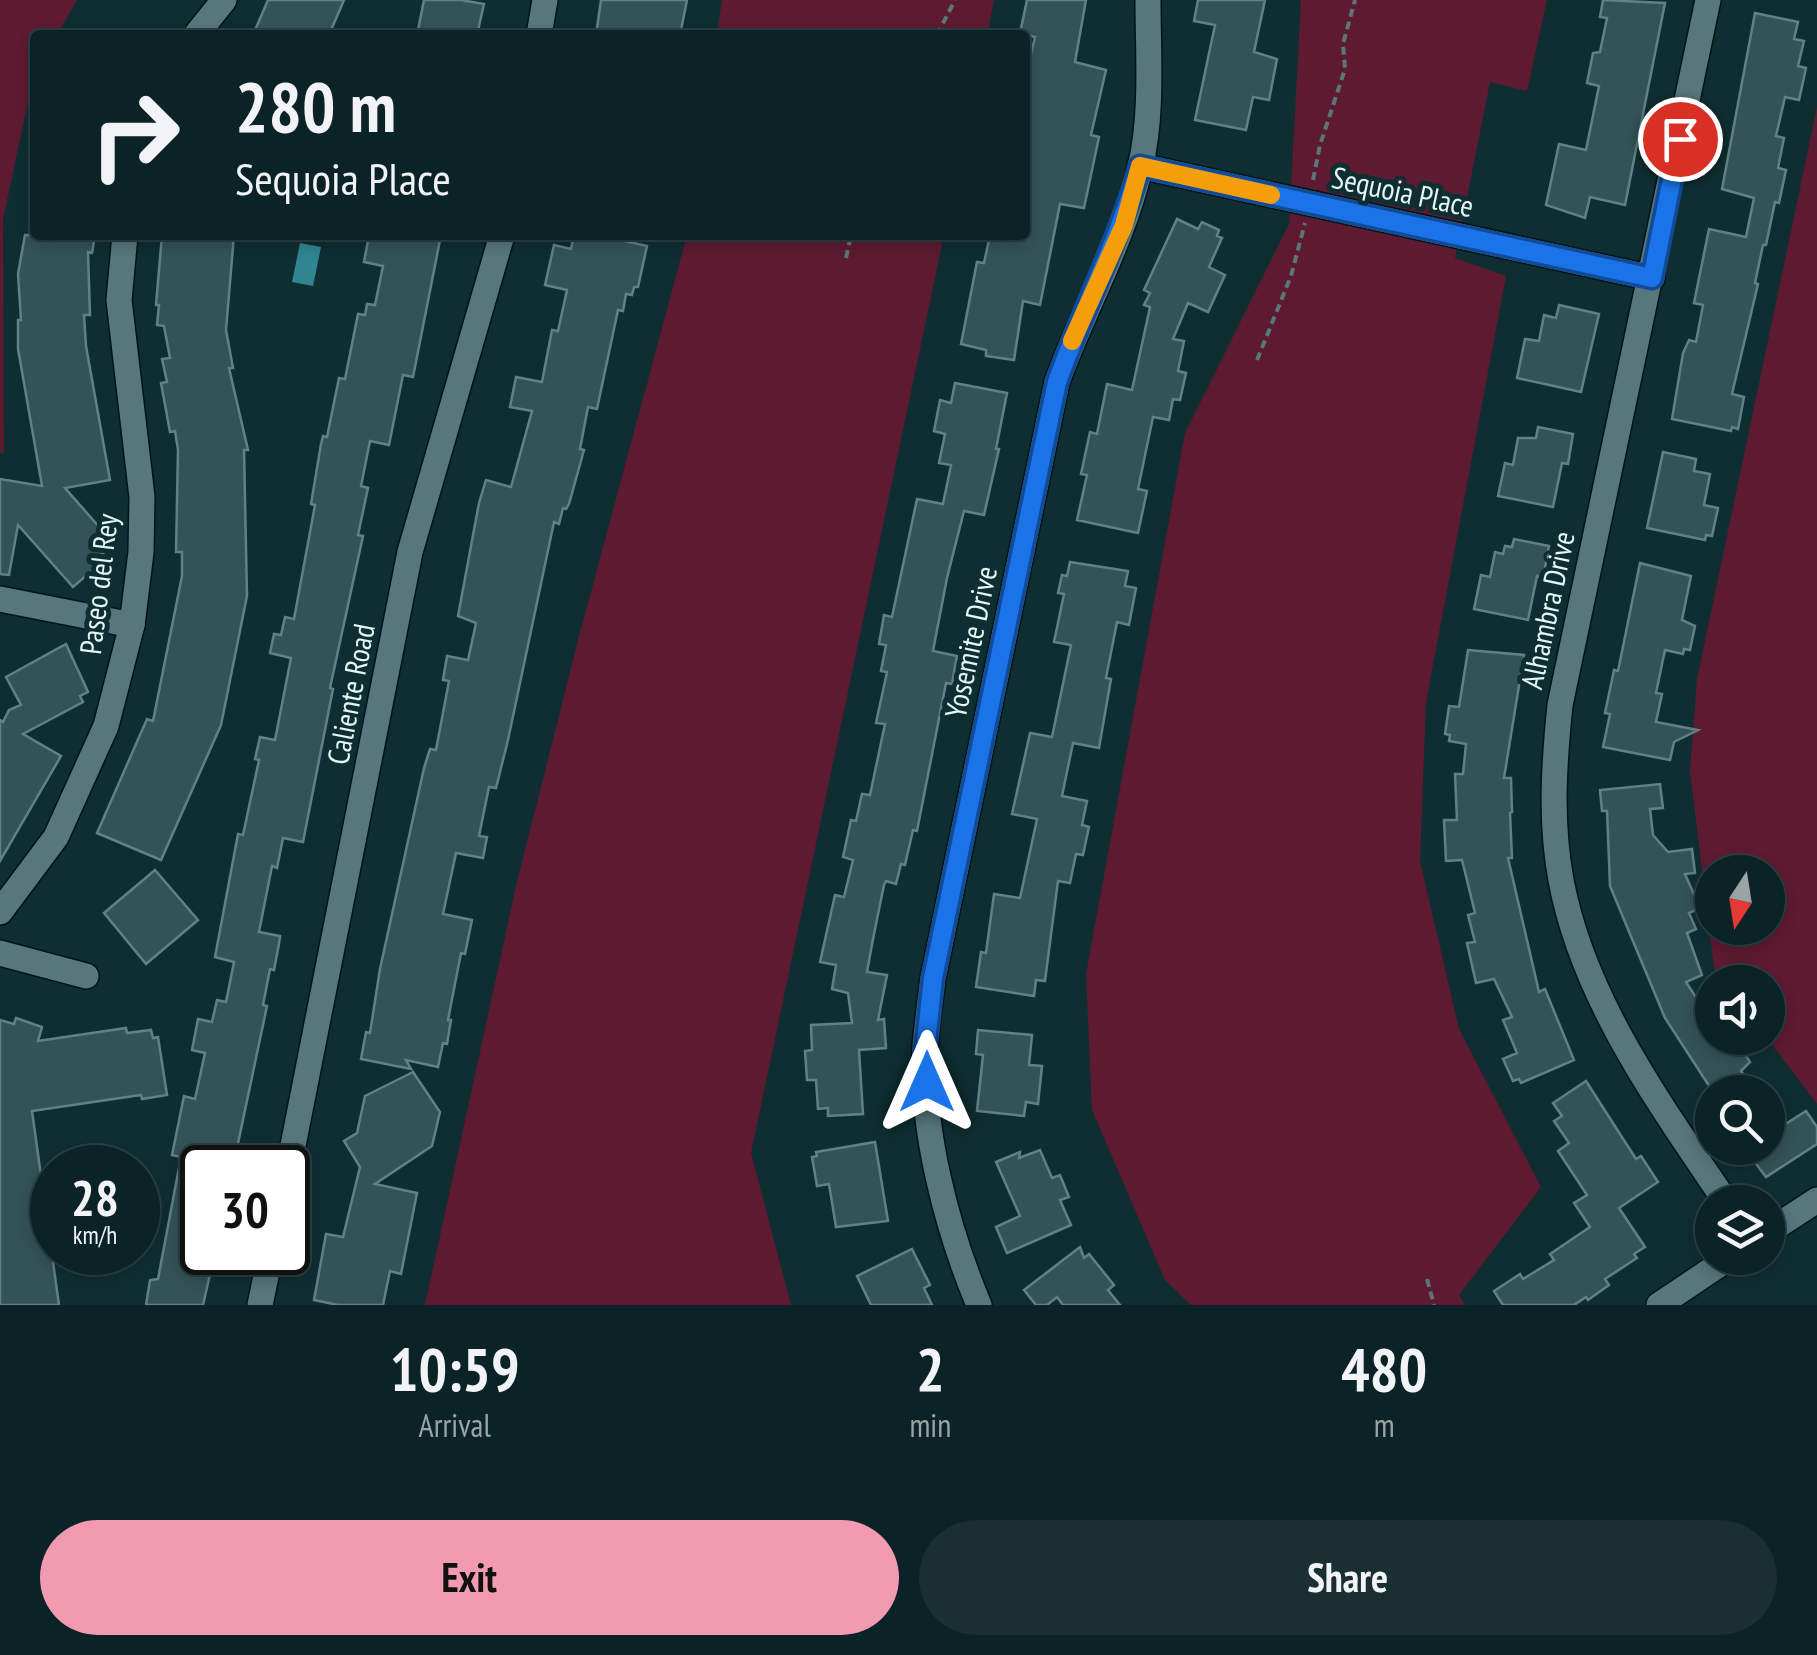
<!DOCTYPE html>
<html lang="en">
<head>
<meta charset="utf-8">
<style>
	body { margin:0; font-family:"PT Sans Narrow",sans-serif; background:#192f32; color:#f1f3f6; height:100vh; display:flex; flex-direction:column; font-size:38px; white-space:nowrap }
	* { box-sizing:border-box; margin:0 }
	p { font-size:32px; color:#9aa4a7 }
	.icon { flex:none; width:55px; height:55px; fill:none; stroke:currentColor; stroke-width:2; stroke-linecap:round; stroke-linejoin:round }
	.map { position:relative; height:1305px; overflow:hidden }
	.drawer { display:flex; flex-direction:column; background:#0b2226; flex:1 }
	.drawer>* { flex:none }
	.guide { position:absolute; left:30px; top:30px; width:1000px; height:210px; border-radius:10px; box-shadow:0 5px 15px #0003,0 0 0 2px #2b3f43; background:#0b2226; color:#f1f3f6; overflow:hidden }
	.needle { width:65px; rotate:192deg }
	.fabs { position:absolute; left:1695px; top:855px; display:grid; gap:20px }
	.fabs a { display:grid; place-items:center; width:90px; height:90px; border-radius:50%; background:#0b2226; box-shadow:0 5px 15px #0003,0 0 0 2px #2b3f43; font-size:50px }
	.speed { position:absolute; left:30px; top:1145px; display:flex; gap:20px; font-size:50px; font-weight:700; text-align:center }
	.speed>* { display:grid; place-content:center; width:130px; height:130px; border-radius:50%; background:#0b2226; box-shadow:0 5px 15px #0003,0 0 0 2px #2b3f43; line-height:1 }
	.speed small { font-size:25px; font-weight:400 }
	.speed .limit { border:5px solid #111; border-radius:15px; background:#fff; color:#111 }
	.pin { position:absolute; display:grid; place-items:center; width:85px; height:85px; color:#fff; margin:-42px; border:5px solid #fff; border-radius:50%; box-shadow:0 2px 10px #0007 }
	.me { position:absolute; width:110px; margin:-55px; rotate:0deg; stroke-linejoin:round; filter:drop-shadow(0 0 8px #0008) }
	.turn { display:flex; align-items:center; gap:35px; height:210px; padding:0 40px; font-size:45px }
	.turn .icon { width:130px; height:130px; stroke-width:2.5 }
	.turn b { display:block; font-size:70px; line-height:85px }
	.eta { display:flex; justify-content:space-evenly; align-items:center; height:170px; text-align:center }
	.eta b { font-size:60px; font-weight:700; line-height:70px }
	.action { display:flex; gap:20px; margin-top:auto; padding:20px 40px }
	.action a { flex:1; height:115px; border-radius:60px; background:#f29ab0; color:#111; font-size:40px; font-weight:700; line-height:115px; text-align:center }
	.action a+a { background:#192f32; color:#f1f3f6 }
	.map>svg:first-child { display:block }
	.green { fill:#5d1a31; fill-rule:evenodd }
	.water { fill:#2f8691 }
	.building { fill:#345357; stroke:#618185; stroke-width:2.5 }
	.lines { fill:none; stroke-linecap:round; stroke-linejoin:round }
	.minor-casing { stroke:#011518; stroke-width:28 }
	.path { stroke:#5b7679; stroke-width:4; stroke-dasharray:8 5; stroke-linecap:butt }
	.minor { stroke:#57777c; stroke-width:25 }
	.route-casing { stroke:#114b97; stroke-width:25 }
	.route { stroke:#1a73e8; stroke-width:18 }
	.slow { stroke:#f59e0b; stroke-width:18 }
	.labels { text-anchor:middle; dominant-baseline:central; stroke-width:10; stroke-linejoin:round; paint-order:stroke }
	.street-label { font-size:30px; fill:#e4f6f8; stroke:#0f2e32 }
</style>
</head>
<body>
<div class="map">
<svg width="1817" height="1305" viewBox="0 0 1817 1305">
	<rect width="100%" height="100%" fill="#0f2e32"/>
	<g class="green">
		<path d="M0,0h77l-20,35h-22v50l-7,17 -25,117 1,234h-4z"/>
		<path d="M722,0h272l-7,35h-270z"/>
		<path d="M1301,0h246l-20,91 -37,-9 -35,176 51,18 -80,426 -6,159 39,168 82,158 -82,108 6,10h-274l-26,-25 -73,-170 -6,-136 99,-541 104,-209z"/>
		<path d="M1817,107v997l-50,-66 1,-56h-42l-12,-14 -24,-197 7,-92zM1712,872h56v56h-56z"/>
		<path d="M687,235h257l-193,918 40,152h-366l91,-419 62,-246z"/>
	</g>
	<path class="water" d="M300,243l21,4 -8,39 -21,-4z"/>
	<g class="building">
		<path d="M268,0h76l-15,35h-76z"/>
		<path d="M424,0h37l23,4 -7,31h-60z"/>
		<path d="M601,0h86l-7,35h-84z"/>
		<path d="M1027,0h59l-11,62 31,8 -15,65 8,2 -15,71 -24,-4 -20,101 -17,-4 -9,59 -28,-4v-6l-25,-6 16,-82 7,1 6,-28h35v-155l10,-43 -15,-4z"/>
		<path d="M1198,0h67l-11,52 23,7 -8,41 -16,-3 -7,33 -51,-10 20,-95 -21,-4z"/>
		<path d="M1603,0l62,3 -40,202 -35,-8 -5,21 -39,-13 13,-61 27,6 13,-64 -12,-3 6,-30 7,-1 7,-34 -7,-1z"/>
		<path d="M1755,13l43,9 -4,17 10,2 -6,25 8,2 -7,32 -14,-3 -9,39 8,2 -6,30 8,2 -7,33 -4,-1 -9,43h-3l-8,38 3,1 -26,110 12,3 -6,32 -6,-2 -1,4 -59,-12 11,-66 6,-13 7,2 7,-37 -9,-2 15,-74 37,8 8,-39 -32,-9z"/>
		<path d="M1177,219l21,10 4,-7 17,8 -2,6 5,2 -13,29 16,8 -17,37 -20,-9 -15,36 11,2 -6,30 8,2 -6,27 -7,-1 -4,21 -16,-3 -15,72 9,2 -9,42 -61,-13 10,-45 -6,-1 9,-42 7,2 10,-50 25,6 18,-83 -6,-2 6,-12 -6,-3z"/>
		<path d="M25,235h70l-3,18 -4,-1 2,63h-6l2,31 24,134 -45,8 43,49 -4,5 5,6 -18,16 4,4 -22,19 -55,-62 -9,50 -9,-1v-95l42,7 -24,-137v-29h3l-3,-46z"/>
		<path d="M162,235h72l-8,95 7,38h-4l19,82h-4l3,146 -26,129 -60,135 -64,-27 50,-114 6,2 29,-145v-24h-6l2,-102 -3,-19 -5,1 -9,-49 6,-1 -5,-23 8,-1 -6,-32 -7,-1 2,-20h-3z"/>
		<path d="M369,235h72l-28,142 -10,-2 -14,70 -19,-4 -9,45 7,2 -10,47 5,1 -33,152 3,1 -30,153 -20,-4 -6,30 -5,-2 -13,66 21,4 -1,8 -5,26 -4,-1 -7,36 4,1 -34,161 -31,-6v91h20l-4,19 -7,-1 -8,35h-57l4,-25 8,-1 23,-122 -9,-2 12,-59 11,3 10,-46 -13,-3 6,-31 14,3 5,-22 9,2 8,-40 -19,-5 23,-123 5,1 16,-75 -4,-1 5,-22 15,3 16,-82 -21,-5 4,-19 7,1 4,-18 9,2 21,-114 -4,-1 10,-60 2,-8 4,1 12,-59 6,1 13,-65 7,1 2,-11 8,1 8,-39 -19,-4z"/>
		<path d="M574,235h23l50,11 -9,41h-4l-2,8 -6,-1 -3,17 -5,-1 -21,99 -9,-2 -8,42 4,1 -15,54 -3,5 -3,-1 -4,16 -5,-2 -46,218 -12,48 -7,-1 -10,49 8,1 -4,21 -27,-5 -13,61 29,6 -7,34 -4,-1 -13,67h3l-4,24 -4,-1 -5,24 -32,-7 5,9 -50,-10 5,-27 4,1 10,-64 44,-201 6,-19 6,1 13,-69 -6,-1 4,-24 21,4 8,-37 -18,-7 21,-113 7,-23 25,7 21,-76 -22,-4 6,-30 26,5 10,-52 6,1 9,-41 -22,-5 9,-40 17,4z"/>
		<path d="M1559,305l40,9 -18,78 -64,-14 8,-39 14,2 5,-26 12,3z"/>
		<path d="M955,383l52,10 -11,56h3l-15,66 -20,-4 -17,67 -14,73 24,5 -5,28 -6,-1 -29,148 -4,-1 -8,35 -4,-1 -5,20 -10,-3 -2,4 -11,54 -6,33 20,3 -9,45 6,-1 2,29 -27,2 4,64 -35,2v-8l-10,1 -2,-29h-9l-2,-29 7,-1 -1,-25 41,-2 -4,-30 -16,-4 4,-24 -16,-3 15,-67 9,2 9,-37 -10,-3 8,-37 5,1 6,-27 8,1 15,-71 -9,-1 11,-51 -6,-1 5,-26 -7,-1 5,-29 8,2 25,-118 26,5 8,-39 -12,-2 6,-29 -11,-3 6,-31 11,3z"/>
		<path d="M1538,427l35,7 -5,30 -6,-1 -9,44 -55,-11 7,-33 8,2 5,-27h18z"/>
		<path d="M1663,452l33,7 -2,12 16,3 -6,31 14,3 -6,28 -6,-1 -1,5 -58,-12z"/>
		<path d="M1514,539l35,7 -6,32 -6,-2 -9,44 -54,-11 7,-34 9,2 5,-25 8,2 2,-8 7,1z"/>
		<path d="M1070,562l58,9 -3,15 11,2 -7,37 -12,-3 -11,56 5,1 -12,69 -26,-5 -11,53 25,5 -5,24 7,2 -6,28 -7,-1 -6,29 -12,-2 -13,100 -9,-1 -2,16 -58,-9 5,-35 5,1 8,-59 26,4 17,-79 -25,-5 18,-81 22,4 19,-92 -17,-3 10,-48 -6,-1 4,-18 5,1z"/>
		<path d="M1640,563l51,13 -9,44 13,6 -5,24 -6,-1 -1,5 -18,-4 -9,43 6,1 -6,28 42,8 -24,12 -4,18 -67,-13 7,-33 -5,-1 9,-43 4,1z"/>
		<path d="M66,644l22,48 -8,4 3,6 -60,32 38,22 -61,105v-141l3,2 6,-12 12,-5 -15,-28z"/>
		<path d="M1468,650l56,5 -20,123h7l1,34 -2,1 2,45h-4l31,134 6,-3 29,71 -53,23 -2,-4 -6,2 -10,-22 14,-6 -14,-33 9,-3 -18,-38 -18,4 -9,-40 8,-1 -7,-27 7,-2 -13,-53 -16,1 -2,-41h13l-2,-46h8l3,-30 -17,-3 1,-6 -5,-1 4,-28 10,1z"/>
		<path d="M1660,784l3,24 -13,1 3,26 15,17 24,-3 3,24 -10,1 15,34 -11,5 7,16 -9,4 15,42 -16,7 26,40v16h32l7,10 -7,5 6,9 -9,9 14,21h-42l-48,-74 -55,-132 -3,-75h-5l-2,-21z"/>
		<path d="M155,870l43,50 -52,44 -42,-51z"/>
		<path d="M16,1018l26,9 -4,14 88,-13 1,5 24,-3 2,8 5,-1 9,58 -25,4 -1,-4 -109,16 27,194h-59v-285l14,4z"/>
		<path d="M978,1030l54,5 -3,30 13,1 -4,38 -12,-2 -2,14 -47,-5 6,-56 -7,-1z"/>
		<path d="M413,1072l27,40 -8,34 -57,38 42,9 -16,81 -11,-3 -7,34h-45l-24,-5 12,-66 17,3 17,-70 -16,-26 13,-8 8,-37z"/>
		<path d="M1586,1081l50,78 5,-3 17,26 -39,26 26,39 -11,7 3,4 -32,21 4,6 -21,15 -2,-3 -12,8h-71l-9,-14 26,-17 3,5 31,-19 -4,-6 40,-27 -16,-24 13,-8 -29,-44 11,-8 -15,-22 8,-5 -9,-13z"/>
		<path d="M1768,1100l16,25 22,-14 11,16v17l-51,33 -22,-29h24z"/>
		<path d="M875,1142l13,79 -52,6 -7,-43 -12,2 -5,-29 5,-1 -1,-4z"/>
		<path d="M1040,1150l12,28 8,-3 9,22 -9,3 11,25 -64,28 -11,-26 24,-11 -24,-54 24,-10 -1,6z"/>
		<path d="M1080,1247l4,11 5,-4 25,31 -6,5 12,15h-57l-6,-8 -10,8h-11l-12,-15z"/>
		<path d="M912,1249l18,36 -6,3 8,17h-61l-14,-29z"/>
	</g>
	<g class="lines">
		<defs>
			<g id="minor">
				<path d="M1708,0l-148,705c-6,59 -10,116 1,175 22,119 99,224 165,322"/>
				<path d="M196,35l28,-35"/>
				<path d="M539,35l6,-35"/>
				<path d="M1140,166l512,112"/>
				<path d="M0,599l132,26"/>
				<path d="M0,912l56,-75 50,-111 26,-101 9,-73 1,-55 -23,-197 6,-65"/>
				<path d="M0,953l86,23"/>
				<path d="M288,1171l122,-619 92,-317"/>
				<path d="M1768,1232l49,-32"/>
				<path d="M260,1305l11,-53"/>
				<path d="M979,1305c-32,-76 -58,-175 -54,-258 2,-23 5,-46 8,-69l124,-596c26,-72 66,-140 83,-214 13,-55 8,-112 8,-168"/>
				<path d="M1659,1305l70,-47"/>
			</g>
		</defs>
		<use href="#minor" class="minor-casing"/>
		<g class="path">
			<path d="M937,35l18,-35"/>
			<path d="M1313,180l7,-35 25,-76 -2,-25 12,-44"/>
			<path d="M846,258l5,-23"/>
			<path d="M1257,360l34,-84 14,-53"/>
			<path d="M1427,1279l7,26"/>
		</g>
		<use href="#minor" class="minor"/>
	</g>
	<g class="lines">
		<defs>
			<path id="route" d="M927,1082l-2,-31 8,-73 124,-596c26,-73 62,-141 83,-216l512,112 28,-139"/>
		</defs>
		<use href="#route" class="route-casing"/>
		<use href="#route" class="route"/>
		<path class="slow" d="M1072,341l52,-116 16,-59 131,29"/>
	</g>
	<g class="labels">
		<g class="street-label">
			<text transform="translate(1403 191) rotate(12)">Sequoia Place</text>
			<text transform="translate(98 584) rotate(-83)">Paseo del Rey</text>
			<text transform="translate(1547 610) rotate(-78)">Alhambra Drive</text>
			<text transform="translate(970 642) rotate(-78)">Yosemite Drive</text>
			<text transform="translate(350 694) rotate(-79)">Caliente Road</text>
		</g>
	</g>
</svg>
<div class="fabs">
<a><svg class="needle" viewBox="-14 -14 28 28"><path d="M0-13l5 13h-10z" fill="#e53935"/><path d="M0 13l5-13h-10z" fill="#9aa4a7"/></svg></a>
<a><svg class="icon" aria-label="sound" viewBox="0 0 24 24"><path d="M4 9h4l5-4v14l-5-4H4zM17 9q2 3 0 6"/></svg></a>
<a><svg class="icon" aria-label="search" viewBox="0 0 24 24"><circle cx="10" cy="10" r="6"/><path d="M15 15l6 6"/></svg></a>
<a><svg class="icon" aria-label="layers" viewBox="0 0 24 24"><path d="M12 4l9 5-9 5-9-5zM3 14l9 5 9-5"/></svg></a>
</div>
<div class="speed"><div>28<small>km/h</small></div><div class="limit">30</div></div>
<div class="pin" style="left:1680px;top:139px;background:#d93025"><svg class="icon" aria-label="arrive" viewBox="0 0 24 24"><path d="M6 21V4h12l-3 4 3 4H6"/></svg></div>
<svg class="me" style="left:927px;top:1082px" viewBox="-20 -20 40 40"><path d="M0-17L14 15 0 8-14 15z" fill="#1a73e8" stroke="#fff" stroke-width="4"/></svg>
<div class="guide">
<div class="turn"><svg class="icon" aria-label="right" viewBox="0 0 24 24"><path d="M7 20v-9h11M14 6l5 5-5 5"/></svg><div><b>280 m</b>Sequoia Place</div></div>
</div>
</div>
<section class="drawer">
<div class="eta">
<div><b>10:59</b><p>Arrival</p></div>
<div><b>2</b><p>min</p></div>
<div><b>480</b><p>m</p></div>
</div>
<div class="action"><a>Exit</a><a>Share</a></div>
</section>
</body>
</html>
